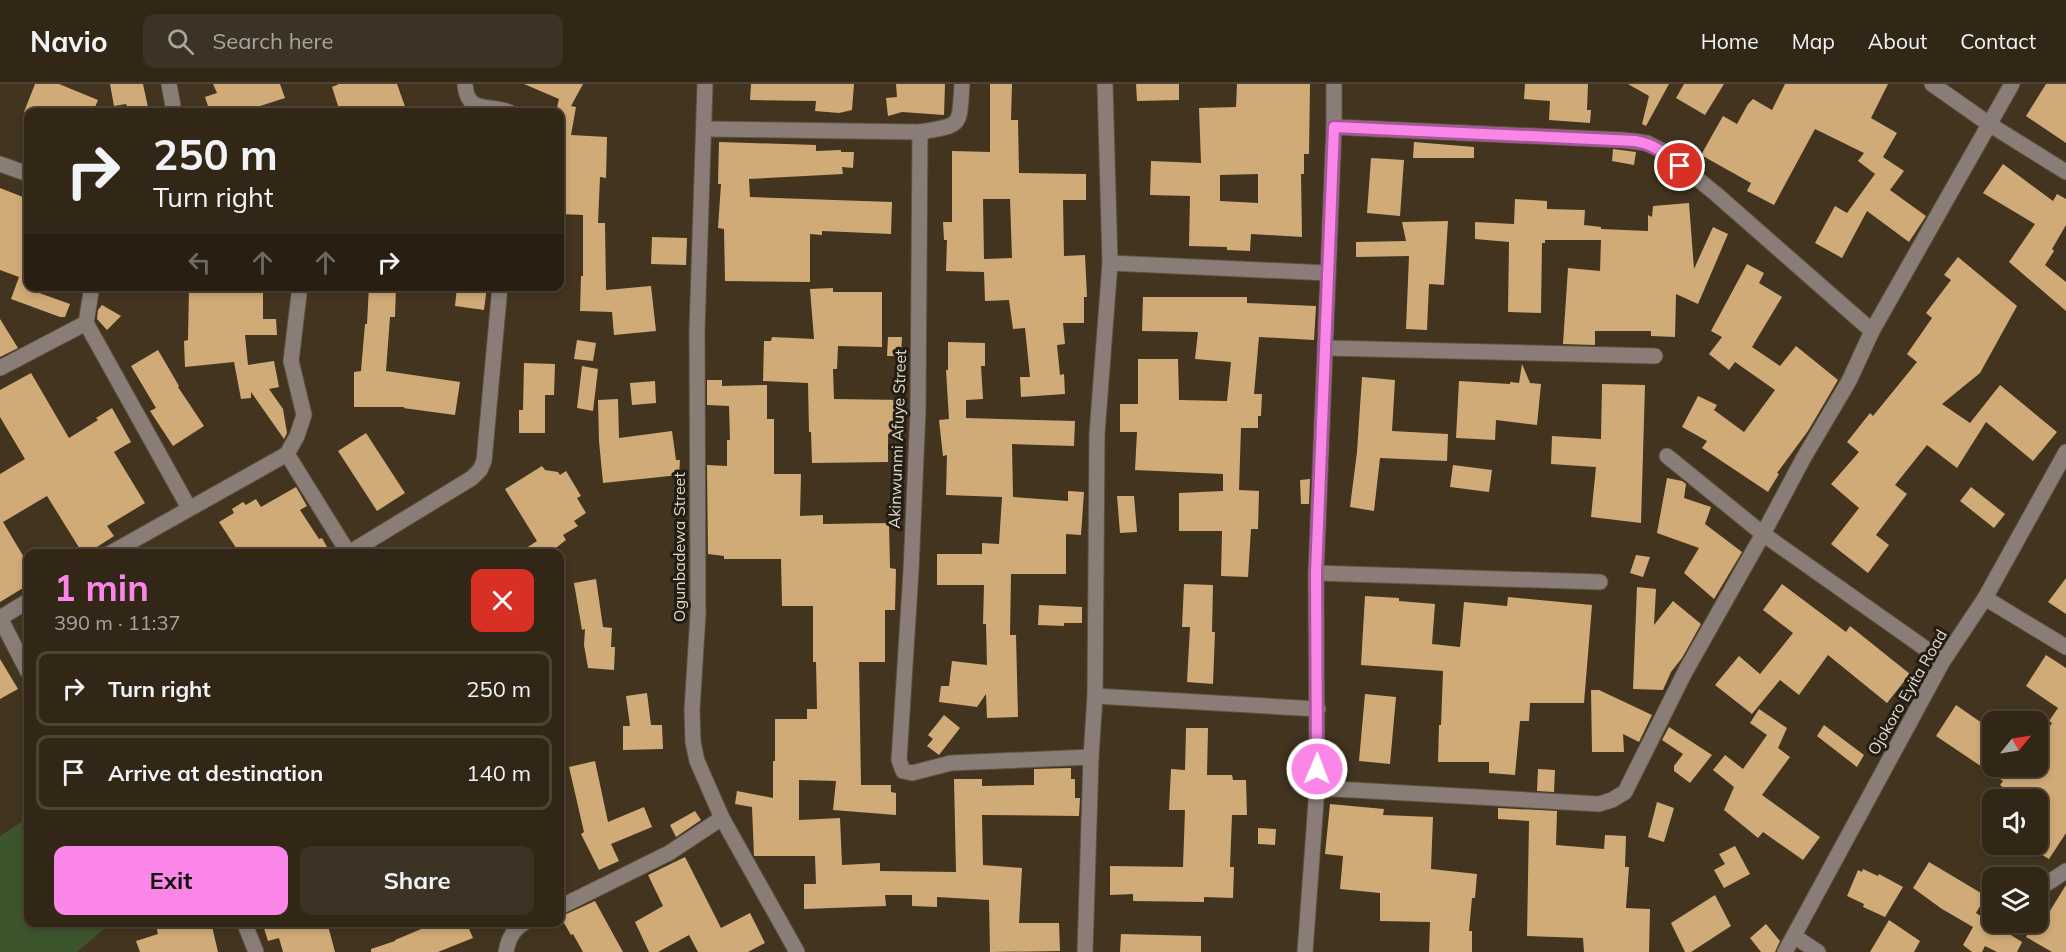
<!DOCTYPE html>
<html lang="en">
<head>
<meta charset="utf-8">
<style>
	body { margin:0; font-family:Mulish,sans-serif; background:#3d3324; color:#f1f3f6; height:100vh; display:flex; flex-direction:column; font-size:22px; white-space:nowrap }
	* { box-sizing:border-box; margin:0 }
	p { font-size:20px; color:#a8a5a1 }
	.icon { flex:none; width:33px; height:33px; fill:none; stroke:currentColor; stroke-width:2; stroke-linecap:round; stroke-linejoin:round }
	.map { position:relative; flex:1; overflow:hidden }
	.details { position:absolute; left:24px; top:465px; width:540px; height:378px; display:flex; flex-direction:column; background:#322717; border-radius:12px; box-shadow:0 3px 9px #0003,0 0 0 2px #4d4436 }
	.details>* { flex:none }
	.top-card { position:absolute; left:24px; top:24px; width:540px; height:183px; border-radius:12px; box-shadow:0 3px 9px #0003,0 0 0 2px #4d4436; background:#322717; color:#f1f3f6; overflow:hidden }
	.needle { width:39px; rotate:60deg }
	.fabs { position:absolute; left:1982px; top:627px; display:grid; gap:12px }
	.fabs a { display:grid; place-items:center; width:66px; height:66px; border-radius:12px; background:#322717; box-shadow:0 3px 9px #0003,0 0 0 2px #4d4436; font-size:30px }
	.pin { position:absolute; display:grid; place-items:center; width:51px; height:51px; color:#fff; margin:-26px; border:3px solid #fff; border-radius:50%; box-shadow:0 2px 6px #0007 }
	.me { position:absolute; width:66px; margin:-33px; rotate:1deg; stroke-linejoin:round; filter:drop-shadow(0 0 4px #0008) }
	.turn { display:flex; align-items:center; gap:21px; height:126px; padding:0 30px; font-size:27px }
	.turn .icon { width:78px; height:78px; stroke-width:2.5 }
	.turn b { display:block; font-size:42px; line-height:51px }
	.lanes { display:flex; align-items:center; height:57px; padding:0 30px; background:#0003; justify-content:center; gap:30px; direction:ltr }
	.lanes .off { opacity:.35 }
	.round { display:grid; place-items:center; flex:none; width:63px; height:63px; border-radius:12px; background:#3d3324 }
	.overview { display:flex; align-items:center; justify-content:space-between; height:102px; padding:0 30px }
	h1 { font-size:36px; font-weight:700; line-height:45px; color:#fa87e7 }
	.primary-button { display:flex; gap:12px; margin-top:auto; padding:12px 30px }
	.primary-button a { flex:1; height:69px; border-radius:12px; background:#fa87e7; color:#111; font-size:24px; font-weight:700; line-height:69px; text-align:center }
	.primary-button a+a { background:#3d3324; color:#f1f3f6 }
	ul { padding:0; list-style:none }
	li { display:flex; align-items:center; gap:18px; height:75px; margin:0 12px 9px; padding:0 18px; border:3px solid #4d4436; border-radius:12px }
	li div { flex:1 }
	li b { display:block; font-size:22px }
	li em { font-style:normal }
	header { display:flex; align-items:center; gap:36px; box-sizing:border-box; height:84px; padding:0 30px; background:#322717; border-bottom:2px solid #4d4436 }
	header strong { font-size:28px }
	nav { display:flex; gap:33px; margin-inline-start:auto; font-size:21px }
	.search { width:420px; height:54px; background:#3d3324; display:flex; align-items:center; gap:15px; box-sizing:border-box; padding:0 21px; border-radius:12px; color:#a8a5a1; font-size:22px }
	.map>svg:first-child { display:block }
	.green { fill:#3d552d }
	.building { fill:#d1ab77; fill-rule:evenodd }
	.lines { fill:none; stroke-linecap:round; stroke-linejoin:round }
	.minor-casing { stroke:#5f523e; stroke-width:17 }
	.minor { stroke:#8a7d78; stroke-width:15 }
	.route-casing { stroke:#a25896; stroke-width:15 }
	.route { stroke:#fa87e7; stroke-width:10 }
	.labels { text-anchor:middle; dominant-baseline:central; stroke-width:6; stroke-linejoin:round; paint-order:stroke }
	.street-label { font-size:16px; fill:#e3dacd; stroke:#231d13 }
</style>
</head>
<body>
<header>
<strong>Navio</strong>
<div class="search"><svg class="icon" aria-label="search" viewBox="0 0 24 24"><circle cx="10" cy="10" r="6"/><path d="M15 15l6 6"/></svg>Search here</div>
<nav><a>Home</a><a>Map</a><a>About</a><a>Contact</a></nav>
</header>
<div class="map">
<svg width="2066" height="868" viewBox="0 0 2066 868">
	<rect width="100%" height="100%" fill="#42341f"/>
	<path class="green" d="M28,734v104l83,1 -34,29h-77v-116z"/>
	<g class="building">
		<path d="M35,0h24l39,16 -5,12h-69z"/>
		<path d="M110,0h33l6,28h-20l-3,-8 -12,2z"/>
		<path d="M213,0h67l5,14 -43,14h-32l-5,-15 12,-4z"/>
		<path d="M339,0h58l10,28h-67l-8,-25z"/>
		<path d="M524,0h59l-12,22 5,1 -5,28 36,2 -1,41 -6,-1 -2,46h7l1,67 45,-4 5,45 -42,4 -2,-23 -32,-1 1,-35h2v-61l-23,-1v-102h-4l3,-13z"/>
		<path d="M751,0h103l-2,26 -13,3 -24,-2 1,-10 -66,-1z"/>
		<path d="M896,0h49l-1,31 -42,-3 -14,4 -2,-18 11,-1z"/>
		<path d="M990,0h22l-1,36h7l1,53 67,1v26h-23l1,56 21,-1 2,42h-3v26h-21l2,21 -8,1 3,30 4,-1 1,20 -44,3 -1,-20h10l-5,-49 -12,1 -4,-29 -24,1 -1,-29 -38,-1 1,-31h-3l-1,-18h9v-71l38,1zM983,115h27l2,59 -28,1z"/>
		<path d="M1136,0h43v16l-42,1z"/>
		<path d="M1237,0h73l-1,70h-5v20h-3l1,63 -51,-3 -1,17 -23,-1v-3l-38,-1 1,-50 -40,-1 1,-34 50,2 -2,-55 37,-1zM1258,90v29l-38,-2v-26z"/>
		<path d="M1525,0h63l-1,26h4l-1,13 -41,-3 1,-19 -26,-2z"/>
		<path d="M1628,0h41l-23,42 -4,-2 7,-28z"/>
		<path d="M1684,0h40l-19,31 -29,-17z"/>
		<path d="M1785,0h103l-17,34 26,15 -14,24 21,14 -14,19 36,26 -17,26 -42,-31 -25,47 -27,-15 20,-37 12,7 28,-39 -17,-13 6,-8 -49,-24 -41,76 -27,-14 4,-8 -50,-28 22,-39 14,8 11,-20 5,-5 19,11z"/>
		<path d="M2046,0h20v59l-40,-27z"/>
		<path d="M719,58l97,3v6l25,-1v2h13l-1,16 -11,-1 1,7 -94,5 1,18 142,5 -1,32 -69,-3v4l-12,-1v48l-85,-1 -1,-52 -6,-1 3,-44h-3z"/>
		<path d="M1414,58l60,5v11h-61z"/>
		<path d="M1613,65l23,3 -2,13 -22,-4z"/>
		<path d="M1371,74l33,2 -4,56 -33,-3z"/>
		<path d="M2003,80l50,37 4,-7 9,5v26l-14,24 2,2 -9,14 21,17v29l-57,-49 26,-38 -52,-31z"/>
		<path d="M0,104l28,11v90l42,15 -5,13h-5l-49,-18 8,-22 -19,-7z"/>
		<path d="M1515,115l32,2v8l38,1 -1,15 17,2v2l47,2v-16l4,2 1,-11 36,-3 5,66 19,-42 15,7 -30,70 -22,-10 -1,43 -24,-1v-5h-56v14l-32,-1 5,-76 32,3 1,-31h-56v3h-3l-1,70 -33,-1 1,-70 -34,-3v-17l39,2z"/>
		<path d="M1448,137l-4,64 -15,-1 -2,46 -21,-1 3,-73 -53,1v-15l50,-1 -4,-19z"/>
		<path d="M652,153l35,1 -1,27 -35,-1z"/>
		<path d="M1958,173l59,49 -37,67 -38,31 28,19 30,-38 57,47 -24,29 -47,-39 -29,46 -30,-23 -32,40 12,9 -31,41 13,10 -21,28 -37,-29 28,-36 -28,-24 28,-32 -12,-10 23,-29 3,3 44,-54 -10,-8 25,-36 -6,-5 25,-33 -7,-5z"/>
		<path d="M1747,180l17,9 -5,10 23,14 -30,50 28,19 16,-20 42,34 -30,51 -31,42 2,1 -11,18 -66,-44 5,-7 -25,-14 16,-31 19,9 -3,5 30,22 31,-42 -40,-28 -6,8 -20,-16 13,-17 -11,-6z"/>
		<path d="M189,202h74v33h13l1,16h-32l3,30 26,-4 5,26 -10,2 14,20 4,24 -3,6 -33,-47v6l-10,1 -7,-37 -49,5 -1,-26 4,-1z"/>
		<path d="M369,202h27l-1,31h-5l-4,54 74,11 -5,33 -52,-7 2,-1h-51v-35l7,-1 4,-47h2z"/>
		<path d="M470,202h17l-3,24 -29,-4 2,-19 13,2z"/>
		<path d="M833,204v4h49v55l-44,-1 -1,23h-4l1,30 70,1 -2,35 -14,-1v28l-76,1 -1,-31h-2l-1,-49 -45,-2 1,-40h7l1,-4 42,2 -4,-50z"/>
		<path d="M1143,213h104v6l69,3 -2,34 -55,-3 -5,57h8l-1,22h-3v12h-17l-2,62 20,1 -1,38h-7l-3,48 -27,-1 1,-45h-43v-38l44,-2v-17l-88,-4 2,-38h-17v-28h18v-45h40l1,41 48,1 4,-39 -36,-3 3,-27 -56,-1z"/>
		<path d="M102,221l19,11 -14,14 -10,-11 1,-9z"/>
		<path d="M0,235l18,29 -18,9z"/>
		<path d="M888,253h14l-1,19h-14z"/>
		<path d="M577,256l19,3 -3,18 -19,-2z"/>
		<path d="M948,258l37,1v23h-4l2,33 -17,1v18l109,3 -1,25 -62,-2 1,53 55,4v-10l16,1 -3,43 -15,-1v40h-55l-1,61h6l2,82 -31,1 -1,-24 -9,13 -38,-5 2,-16h8l3,-25 35,4 -1,-41h-3l1,-39h-47v-31h45v-11l17,1 3,-47 -56,-2 1,-40 -4,1 -4,-36 10,-1 -3,-49h2z"/>
		<path d="M158,266l21,36 -1,1 26,39 -31,20 -23,-35 6,-3 -25,-42z"/>
		<path d="M524,279l31,1 -1,31h-9v38h-26v-23h4z"/>
		<path d="M1522,280l8,19 11,1 -4,41 -41,-5 -1,20 -39,-2 3,-57 51,3v-2l9,1z"/>
		<path d="M582,282l16,3 -5,42 -16,-3z"/>
		<path d="M31,289l38,65 29,-18 -2,-2 16,-10 19,34 -17,10 31,51 -38,23 7,10 -28,18h-3l-36,-58 -44,26 25,42v21l-28,17v-128l25,-15 -25,-42v-27z"/>
		<path d="M1362,293l33,3 -3,51 56,3 -1,27 -67,-3 -6,53 -24,-4 7,-55z"/>
		<path d="M707,296h15v6l45,-1v34h7v55h27l-1,42 23,-1v9l66,-1 1,45 6,1 -1,41h-10v52h-26l2,123h30v7l5,1v22l-63,-5 3,-29 -37,-1v40l41,-2 2,47 38,-2v8l76,1 -2,-93h28v7l52,-1v-16l37,-1v11h4v19h5l-1,18 -97,-1 1,50 39,3 -3,55h40l1,28 -70,1 -1,-52 -52,-3v10l-25,-1v-11h-27l1,11 -82,3v-25h12l-1,-28h-61l-2,-49 -17,-3 2,-13 36,7v-37h2v-42h32v-10h10l-1,-47h-3v-56h-31l-1,-47h-57v-3l-16,-2 -1,-89 20,1v-26h3l-1,-34 -22,-1z"/>
		<path d="M655,297l1,22 -24,2 -2,-22z"/>
		<path d="M1602,300l43,1 -4,138 -50,-6 5,-50 -45,-3 1,-28 49,3z"/>
		<path d="M618,315l1,39 53,-7 4,29h4l-1,15 -76,8 -4,-42 -1,-41z"/>
		<path d="M366,349l39,60 -28,18 -39,-60z"/>
		<path d="M1453,381l39,5 -3,22 -39,-5z"/>
		<path d="M542,382l3,4 13,2 2,3 6,-4 15,25 -4,2 9,15 -12,8 4,5 -15,9 3,5 -18,14h-31l20,-13 -32,-52z"/>
		<path d="M1667,394l15,3 4,3 -2,14 27,9 -6,17 37,28 -28,47 -30,-26 15,-25 -42,-15z"/>
		<path d="M1310,395l-1,25h-8l-1,-24z"/>
		<path d="M296,403l11,19 -7,4 19,29 3,-1 9,16h-91l-21,-32 15,-9 -2,-4 11,-7 3,3 10,-6 5,8z"/>
		<path d="M1971,403l34,27 -11,14 -34,-27z"/>
		<path d="M1117,412h17l3,36 -17,1z"/>
		<path d="M1636,471l14,2 -7,20 -13,-4z"/>
		<path d="M2066,494v36l-18,-12z"/>
		<path d="M596,495l7,48 9,1 -1,19h4l-1,23 -26,-2 -4,-23 1,-16 -3,1 -8,-47z"/>
		<path d="M1184,500l29,1 -1,47h3l-2,52 -26,-2 3,-55h-8z"/>
		<path d="M1782,500l64,48 4,-6 60,48 -23,29 -59,-48 -29,40 -19,-15 -28,34 -37,-29 24,-29 21,18 33,-41 -30,-23z"/>
		<path d="M1637,503l19,2 -2,36 19,-24 28,23 -19,34 -11,14 -8,18 -30,-1z"/>
		<path d="M1365,512l34,2v3l36,3 -3,40 28,3 4,-45 43,4 1,-9 84,8 -8,98h-54l-1,18h-9l-5,54 -26,-2v-11h-51l1,-37h2l2,-54 -82,-6z"/>
		<path d="M1039,521l43,2v16h-18v3l-26,-1z"/>
		<path d="M2046,571l20,13v165l-17,26 -12,-7v-52h-37l7,-10 -7,-5 3,-4 -67,-45 20,-31 36,25v36h45v-21l15,-22 -3,-2 9,-13 -32,-22z"/>
		<path d="M0,575l18,30 -18,10z"/>
		<path d="M1591,606h8l53,25 -13,27 -16,-8 1,18h-32z"/>
		<path d="M647,609l4,32h11l1,24 -40,1v-24h7l-4,-30z"/>
		<path d="M1365,610l31,3 -6,67 -31,-3z"/>
		<path d="M1759,625l28,19 -9,20 12,9 -28,38 58,42 -17,23 -40,-28 -5,6 -34,-28 10,-23 -21,-17 12,-15 18,14 24,-34 -17,-12z"/>
		<path d="M944,631l16,13 -21,27 -12,-9 6,-7 -5,-4z"/>
		<path d="M1824,641l40,30 -7,12 -40,-31z"/>
		<path d="M1669,643l43,28 -22,28 -16,-12v-5l9,-12 -21,-14z"/>
		<path d="M1186,644h22l-1,47h25l1,5h13l1,35h-15l-2,52h4l-1,31 -29,-1v5l-71,-1v-7l-23,1v-29l73,1 2,-57h-16l2,-41 14,1z"/>
		<path d="M595,677l13,61 36,-15 8,20 -41,17 8,17 -20,9 -18,-36 3,-2 -15,-65z"/>
		<path d="M1538,685l17,1 -1,22 -17,-1z"/>
		<path d="M1657,718l17,6 -10,34 -16,-5z"/>
		<path d="M1330,720l54,5 -1,6 50,2 -2,52 46,5 -2,24h-3l-3,33h3v21h-43l1,-30 -50,-1v-28l-40,-4 3,-33 -18,-2z"/>
		<path d="M1498,724l59,3 -1,34 48,4 1,-14 21,1 -1,31h4l-3,41 24,1 -1,43h-65l-1,-14 -56,-2 2,-115 -31,-2z"/>
		<path d="M695,727l6,9 -25,17 -6,-12z"/>
		<path d="M1258,744l18,1 -1,16 -17,-1z"/>
		<path d="M1735,762l15,28 -26,14 -10,-18 11,-6 -6,-10z"/>
		<path d="M685,773l36,71 29,-15 15,30 -17,9h-50l-9,-17 -31,17h-9l-14,-30 28,-16 -15,-31z"/>
		<path d="M1929,778l57,34 -10,17 46,29 -5,10h-20l-12,-6 -3,6h-10l-9,-7 10,-18 -31,-18 -29,-21z"/>
		<path d="M1863,785l15,7 1,-2 24,13 -18,30 -22,-10 1,-3 -17,-8 11,-26 4,2z"/>
		<path d="M2066,801v67h-14l-26,-15 8,-15h3v-6l3,-6 8,4z"/>
		<path d="M1715,811l16,31 -40,26h-6l-14,-29z"/>
		<path d="M595,817l6,11 22,40h-40l-10,-18 -2,1 -7,-12 -4,3v-9z"/>
		<path d="M1889,836l31,21 -6,11h-44z"/>
		<path d="M155,838h56l7,30h-78l-4,-11 22,-7z"/>
		<path d="M262,838h65l8,30h-52l-4,-14 -11,3z"/>
		<path d="M438,838h28l7,16 -35,14h-67v-3l24,-8v-1z"/>
		<path d="M1766,840l14,17 -5,11h-14l-11,-14z"/>
		<path d="M1121,850l80,2v16h-81z"/>
	</g>
	<g class="lines">
		<defs>
			<g id="minor">
				<path d="M169,0l5,28"/>
				<path d="M465,0c2,31 25,20 44,28"/>
				<path d="M705,0l-8,246 1,284 -6,96 1,32 4,19 25,57 75,134"/>
				<path d="M1932,0l57,40 77,48"/>
				<path d="M1334,43l288,13 25,3 16,8 53,43 156,137"/>
				<path d="M705,45l215,3 -2,279 -7,160 -12,189 4,11 9,2 39,-10 140,-6"/>
				<path d="M920,48c43,-7 39,-5 42,-48"/>
				<path d="M0,80l28,10"/>
				<path d="M1110,179l218,10"/>
				<path d="M300,202l-9,75 13,54 -7,21 -10,18 62,100"/>
				<path d="M86,239l103,185"/>
				<path d="M1326,264l329,8"/>
				<path d="M0,284l86,-45 6,-37"/>
				<path d="M1667,372l96,78 180,127"/>
				<path d="M349,469l123,-75 8,-8 4,-9 16,-175"/>
				<path d="M109,470l178,-100"/>
				<path d="M1316,489l284,9"/>
				<path d="M1985,514l81,49"/>
				<path d="M0,534l28,54"/>
				<path d="M0,534l28,-17"/>
				<path d="M1095,612l223,13"/>
				<path d="M1317,704l282,16 13,-4 13,-8 60,-120 78,-138 40,-75 46,-78 23,-50 140,-247"/>
				<path d="M2037,806l29,-19"/>
				<path d="M560,823l109,-54 53,-35"/>
				<path d="M244,838l12,30"/>
				<path d="M1794,852l24,16"/>
				<path d="M506,868c2,-13 7,-23 20,-30"/>
				<path d="M1085,868l6,-195 4,-61 2,-262 13,-171 -5,-179"/>
				<path d="M1305,868l12,-164 -1,-215 18,-446v-43"/>
				<path d="M1785,868l158,-291 42,-63 81,-146"/>
			</g>
		</defs>
		<use href="#minor" class="minor-casing"/>
		<use href="#minor" class="minor"/>
	</g>
	<g class="lines">
		<defs>
			<path id="route" d="M1317,685l-1,-196 18,-446 301,14c19,3 31,13 45,25"/>
		</defs>
		<use href="#route" class="route-casing"/>
		<use href="#route" class="route"/>
	</g>
	<g class="labels">
		<g class="street-label">
			<text transform="translate(897 355) rotate(-88)">Akinwunmi Afuye Street</text>
			<text transform="translate(679 463) rotate(-90)">Ogunbadewa Street</text>
			<text transform="translate(1907 608) rotate(-60)">Ojokoro Eyita Road</text>
		</g>
	</g>
</svg>
<div class="fabs">
<a><svg class="needle" viewBox="-14 -14 28 28"><path d="M0-13l5 13h-10z" fill="#e53935"/><path d="M0 13l5-13h-10z" fill="#a8a5a1"/></svg></a>
<a><svg class="icon" aria-label="sound" viewBox="0 0 24 24"><path d="M4 9h4l5-4v14l-5-4H4zM17 9q2 3 0 6"/></svg></a>
<a><svg class="icon" aria-label="layers" viewBox="0 0 24 24"><path d="M12 4l9 5-9 5-9-5zM3 14l9 5 9-5"/></svg></a>
</div>
<div class="pin" style="left:1680px;top:82px;background:#d93025"><svg class="icon" aria-label="arrive" viewBox="0 0 24 24"><path d="M6 21V4h12l-3 4 3 4H6"/></svg></div>
<svg class="me" style="left:1317px;top:685px" viewBox="-20 -20 40 40"><circle r="17" fill="#fa87e7" stroke="#fff" stroke-width="3"/><path d="M0-11L8 9 0 5-8 9z" fill="#fff"/></svg>
<div class="top-card">
<div class="turn"><svg class="icon" aria-label="right" viewBox="0 0 24 24"><path d="M7 20v-9h11M14 6l5 5-5 5"/></svg><div><b>250 m</b>Turn right</div></div>
<div class="lanes"><svg class="icon off" aria-label="left" viewBox="0 0 24 24"><path d="M17 20v-9H6M10 6l-5 5 5 5"/></svg><svg class="icon off" aria-label="ahead" viewBox="0 0 24 24"><path d="M12 20V5M6 11l6-6 6 6"/></svg><svg class="icon off" aria-label="ahead" viewBox="0 0 24 24"><path d="M12 20V5M6 11l6-6 6 6"/></svg><svg class="icon" aria-label="right" viewBox="0 0 24 24"><path d="M7 20v-9h11M14 6l5 5-5 5"/></svg></div>
</div>
<section class="details">
<div class="overview"><div><h1>1 min</h1><p>390 m · 11:37</p></div><a class="round" style="background:#d93025;color:#fff"><svg class="icon" aria-label="close" viewBox="0 0 24 24"><path d="M6 6l12 12M18 6L6 18"/></svg></a></div>
<ul>
<li><svg class="icon" aria-label="right" viewBox="0 0 24 24"><path d="M7 20v-9h11M14 6l5 5-5 5"/></svg><div><b>Turn right</b></div><em>250 m</em></li>
<li><svg class="icon" aria-label="arrive" viewBox="0 0 24 24"><path d="M6 21V4h12l-3 4 3 4H6"/></svg><div><b>Arrive at destination</b></div><em>140 m</em></li>
</ul>
<div class="primary-button"><a>Exit</a><a>Share</a></div>
</section>
</div>
</body>
</html>
